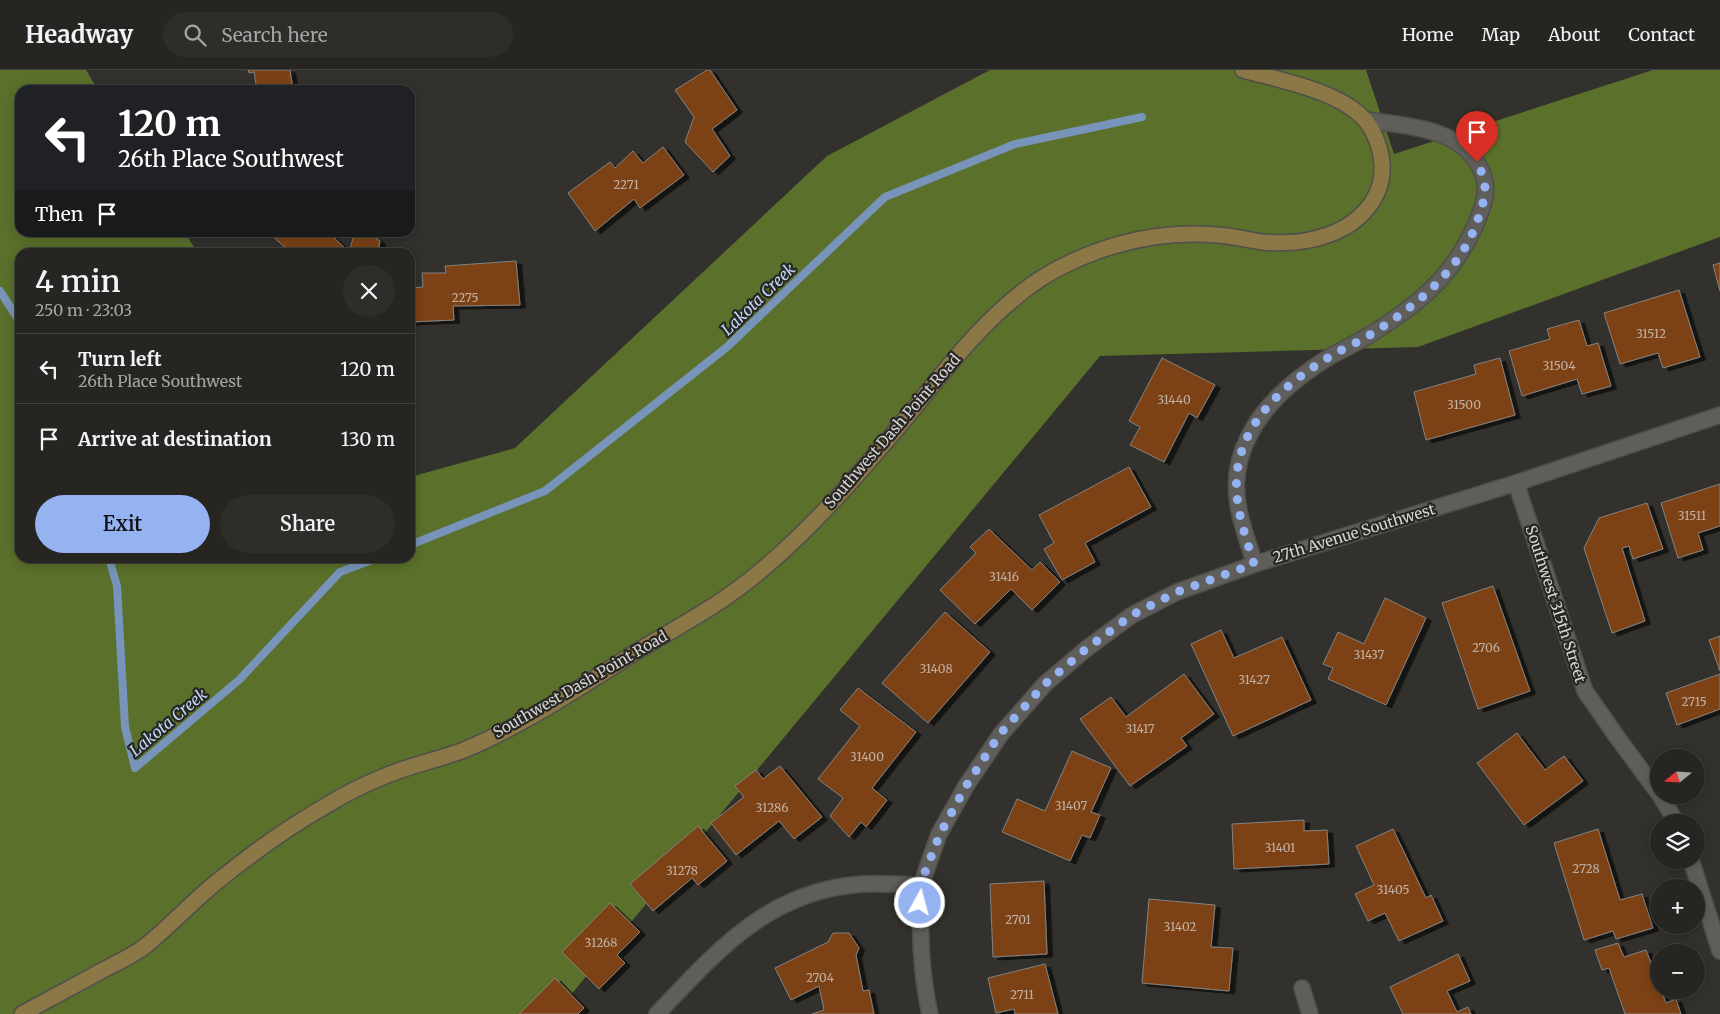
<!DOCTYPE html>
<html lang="en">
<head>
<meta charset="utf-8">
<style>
	body { margin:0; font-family:Merriweather,serif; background:#2e2d2a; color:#f1f3f6; height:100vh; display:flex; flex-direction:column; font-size:19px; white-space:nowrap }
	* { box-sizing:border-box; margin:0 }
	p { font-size:16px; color:#a4a5a5 }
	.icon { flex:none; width:28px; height:28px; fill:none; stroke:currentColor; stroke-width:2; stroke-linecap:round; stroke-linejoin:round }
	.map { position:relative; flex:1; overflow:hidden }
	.sheet { position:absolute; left:15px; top:178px; width:400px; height:315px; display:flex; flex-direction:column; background:#262522; border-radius:15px; box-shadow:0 2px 12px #0003,0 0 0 1px #424240 }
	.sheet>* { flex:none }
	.banner { position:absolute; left:15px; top:15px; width:400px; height:152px; border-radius:15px; box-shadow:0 2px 12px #0003,0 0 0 1px #424240; background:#202124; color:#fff; overflow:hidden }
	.needle { width:32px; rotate:252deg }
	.buttons { position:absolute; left:1650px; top:679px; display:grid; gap:10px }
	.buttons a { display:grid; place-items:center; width:55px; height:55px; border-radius:50%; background:#262522; box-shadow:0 2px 12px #0003,0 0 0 1px #424240; font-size:25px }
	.pin { position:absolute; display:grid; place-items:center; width:42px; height:42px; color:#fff; margin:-51px -21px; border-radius:50% 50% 50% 0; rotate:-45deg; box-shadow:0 0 5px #0007 }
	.pin .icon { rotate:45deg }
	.me { position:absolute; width:55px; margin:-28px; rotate:7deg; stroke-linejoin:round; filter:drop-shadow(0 0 4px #0008) }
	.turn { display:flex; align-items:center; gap:18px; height:105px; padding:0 20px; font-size:22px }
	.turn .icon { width:65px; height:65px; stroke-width:2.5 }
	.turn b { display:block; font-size:35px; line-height:42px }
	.then { display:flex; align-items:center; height:48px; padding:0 20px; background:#0003; gap:10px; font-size:19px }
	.round { display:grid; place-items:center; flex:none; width:52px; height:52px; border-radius:26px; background:#2e2d2a }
	.headline { display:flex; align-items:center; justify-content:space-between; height:85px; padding:0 20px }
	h1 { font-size:30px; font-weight:600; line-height:38px }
	.primary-button { display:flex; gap:10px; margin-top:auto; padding:10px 20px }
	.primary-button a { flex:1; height:58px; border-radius:30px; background:#95b2f1; color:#111; font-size:20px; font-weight:600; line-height:58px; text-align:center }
	.primary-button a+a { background:#2e2d2a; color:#f1f3f6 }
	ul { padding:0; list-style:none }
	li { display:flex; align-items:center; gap:15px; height:70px; padding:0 20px; border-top:1px solid #424240 }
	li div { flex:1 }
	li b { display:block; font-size:19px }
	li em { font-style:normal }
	header { display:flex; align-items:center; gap:30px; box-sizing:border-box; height:70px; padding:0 25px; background:#262522; border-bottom:1px solid #424240 }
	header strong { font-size:24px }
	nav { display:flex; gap:28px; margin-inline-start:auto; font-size:18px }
	.search { width:350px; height:45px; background:#2e2d2a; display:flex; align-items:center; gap:12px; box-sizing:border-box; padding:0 18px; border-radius:28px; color:#a4a5a5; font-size:19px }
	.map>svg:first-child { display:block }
	.forest { fill:#5a702b }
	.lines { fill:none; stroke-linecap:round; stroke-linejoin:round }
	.stream { stroke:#7894ba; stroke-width:8 }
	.building { fill:#7c4213; stroke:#86827f; filter:url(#shadow) }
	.minor-casing { stroke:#4f4e4a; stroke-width:18 }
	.major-casing { stroke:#4f4e4a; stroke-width:18 }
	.minor { stroke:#605e5a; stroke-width:15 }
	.major { stroke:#8c7747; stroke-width:15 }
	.route { stroke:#95b2f1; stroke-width:9; stroke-dasharray:0 16.2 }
	.labels { text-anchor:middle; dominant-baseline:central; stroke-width:4.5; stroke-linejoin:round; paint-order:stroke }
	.number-label { font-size:12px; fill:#c0b0a3 }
	.street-label { font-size:15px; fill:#d6d5d3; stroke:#282723 }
	.water-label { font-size:16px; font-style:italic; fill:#c1d9f9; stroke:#282723 }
</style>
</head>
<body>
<header>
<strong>Headway</strong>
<div class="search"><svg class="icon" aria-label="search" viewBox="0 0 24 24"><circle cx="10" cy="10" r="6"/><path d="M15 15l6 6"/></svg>Search here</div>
<nav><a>Home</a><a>Map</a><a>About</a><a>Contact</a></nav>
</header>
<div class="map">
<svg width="1720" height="944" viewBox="0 0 1720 944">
	<defs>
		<filter id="shadow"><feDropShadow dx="5.5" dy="3" stdDeviation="0" flood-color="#0009"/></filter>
	</defs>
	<rect width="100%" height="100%" fill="#32312d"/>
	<path class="forest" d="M0,0h86l12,20h-78v142l165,1 12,19h-177v306h390v-81l105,-29 312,-292 163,-86h376l28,84 259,-84h67v167l-302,110 -318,9 -545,658h-555z"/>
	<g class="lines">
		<g class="stream">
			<path d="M0,221l20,31"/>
			<path d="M410,475l135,-54 182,-144 158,-150 130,-53 127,-27"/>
			<path d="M109,488l8,28 8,141 10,41 104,-88 101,-108 37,-14"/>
		</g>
	</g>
	<g class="building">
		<path d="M248,0h42l3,20h-36l-3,-18 -5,1z"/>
		<path d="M707,0h3l27,40 -25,19 18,27 -17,16 -28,-30 9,-25 -19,-27z"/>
		<path d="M663,77l21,28 -44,33 -6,-9 -39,32 -27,-38 42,-31 5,6 18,-17 10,12z"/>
		<path d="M268,162h60l21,20 6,-20h11l14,9 -2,11h-88z"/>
		<path d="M516,191l4,44 -67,1 1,14 -44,2v-34l13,-1 -1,-14h24l-1,-7z"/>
		<path d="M1720,193v28l-7,-26z"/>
		<path d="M1679,220l21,67 -37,11 -5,-15 -38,11 -16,-51z"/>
		<path d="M1579,250l8,26 11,-3 13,43 -29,8 -5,-15 -55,17 -13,-45 41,-12 -3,-10z"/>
		<path d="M1162,288l53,27 -18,33 -8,-5 -25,49 -34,-17 10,-18 -11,-6z"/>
		<path d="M1500,288l15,57 -89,25 -12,-48 62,-18 -2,-9z"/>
		<path d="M1129,397l22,40 -66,36 10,19 -33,18 -18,-31 10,-6 -15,-28z"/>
		<path d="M1720,414v42l-22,7 5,17 -25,8 -17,-55z"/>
		<path d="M1647,433l16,46 -30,10 -4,-13 -7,2 23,73 -33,12 -28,-85 15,-30z"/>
		<path d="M989,459l43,41 8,-8 20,20 -28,28 -21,-21 -36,35 -35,-34 36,-37 -6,-6z"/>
		<path d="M1493,516l37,105 -52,18 -36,-106z"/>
		<path d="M1385,528l41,20 -40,87 -58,-26 5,-11 -10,-4 15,-32 26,12z"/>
		<path d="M945,542l45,40 -62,71 -46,-40z"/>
		<path d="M1221,560l13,28 48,-21 29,63 -78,36 -42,-92z"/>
		<path d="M1720,566v35l-11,-31z"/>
		<path d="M1184,604l30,40 -33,24 6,8 -57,40 -50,-67 31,-22 15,20z"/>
		<path d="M1720,604v35l-43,16 -11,-32z"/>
		<path d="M858,618l58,44 -44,56 15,12 -21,27 -5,-5 -12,15 -19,-21 13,-18 -25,-19 42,-53 -20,-16z"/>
		<path d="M1517,663l28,37 19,-14 19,25 -59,44 -47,-62z"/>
		<path d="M1072,681l39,17 -20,44 9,3 -10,23 -8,-3 -12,26 -68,-29 15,-33 28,12z"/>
		<path d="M780,696l42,51 -28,22 -15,-18 -43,34 -25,-32 33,-26 -9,-11 21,-16 7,9z"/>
		<path d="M1304,750v11l23,-1 2,34 -95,5 -2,-45z"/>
		<path d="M698,756l29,35 -29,24 -6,-7 -39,33 -23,-27z"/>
		<path d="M1393,759l33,69 5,-3 12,26 -44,20 -14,-28 -17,8 -13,-27 19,-9 -18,-39z"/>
		<path d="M1598,759l22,71 22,-6 11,34 -37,11 -3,-8 -29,9 -30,-97z"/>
		<path d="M1044,811l3,73 -54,3 -3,-73z"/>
		<path d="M1149,829l66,6 -4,42 22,1 -4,43 -87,-8z"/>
		<path d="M610,833l30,29 -23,23 8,8 -26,26 -37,-37z"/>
		<path d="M833,863h16l10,15 -3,7 7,36 6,-1 5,24h-62l12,-4 -5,-24 -28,14 -16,-32 53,-26z"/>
		<path d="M1618,873l6,14 22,-7 13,34v6h2l5,13 10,-4 5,15h-56l-16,-46 -7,2 -7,-20z"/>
		<path d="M1458,884l12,27 -23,10 10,21 11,-5 3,7h-68l-13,-27z"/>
		<path d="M1045,894l13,50h-43l-1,-5 -18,4 -8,-35z"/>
		<path d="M555,908l29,30 -6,6h-59z"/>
	</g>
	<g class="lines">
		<defs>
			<g id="minor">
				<path d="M1516,413l69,208 32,46 42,57"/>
				<path d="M1255,494c-15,-46 -30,-82 -6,-128 16,-33 47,-58 77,-77 13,-8 27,-14 40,-22 55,-33 95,-67 116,-129 5,-15 5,-26 -2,-40 -20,-41 -75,-42 -114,-48"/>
				<path d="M1660,725l16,27"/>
				<path d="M1691,790l29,91"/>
				<path d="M921,815c-1,44 -1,86 9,129"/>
				<path d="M1302,918l8,26"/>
				<path d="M657,944c61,-64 112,-124 206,-130 19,-1 39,1 58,1l18,-51 27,-48 35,-52 44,-50 41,-35 46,-34 45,-23 78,-28 261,-81 204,-68"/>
			</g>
			<path id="major" d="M22,944c27,-15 54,-29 81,-44 14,-7 29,-14 41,-23 24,-19 45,-42 69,-62 35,-29 74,-57 114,-80 18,-11 38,-21 58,-29 25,-11 53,-16 79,-26 63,-26 120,-66 177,-101 40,-24 82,-46 117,-76 56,-46 107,-106 153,-161 39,-48 77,-98 129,-133 33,-21 74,-36 113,-42 21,-3 43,-4 64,-2 16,1 31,5 46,7 42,4 93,-7 113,-47 10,-20 7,-43 -3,-63 -18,-39 -91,-51 -130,-62"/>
		</defs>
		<use href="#minor" class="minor-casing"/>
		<use href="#major" class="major-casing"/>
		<use href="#minor" class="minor"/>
		<use href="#major" class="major"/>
	</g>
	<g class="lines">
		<path class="route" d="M920,833v-18l20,-51 26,-48 34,-52 45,-50 41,-35 46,-34 45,-23 77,-28c-11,-36 -24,-70 -14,-107 11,-43 50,-76 86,-98 12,-8 26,-14 39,-21 47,-29 95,-65 113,-119 8,-25 11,-32 -1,-57"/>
	</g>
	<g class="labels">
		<g class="number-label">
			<text x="626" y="114">2271</text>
			<text x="465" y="227">2275</text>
			<text x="1651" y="263">31512</text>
			<text x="1559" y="295">31504</text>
			<text x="1174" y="329">31440</text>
			<text x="1464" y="334">31500</text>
			<text x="1692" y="445">31511</text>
			<text x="1004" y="506">31416</text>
			<text x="1486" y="577">2706</text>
			<text x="1369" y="584">31437</text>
			<text x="936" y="598">31408</text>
			<text x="1254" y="609">31427</text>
			<text x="1694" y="631">2715</text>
			<text x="1140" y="658">31417</text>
			<text x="867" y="686">31400</text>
			<text x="1071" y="735">31407</text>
			<text x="772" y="737">31286</text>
			<text x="1280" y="777">31401</text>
			<text x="1586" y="798">2728</text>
			<text x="682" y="800">31278</text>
			<text x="1393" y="819">31405</text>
			<text x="1018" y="849">2701</text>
			<text x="1180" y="856">31402</text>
			<text x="601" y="872">31268</text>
			<text x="820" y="907">2704</text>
			<text x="1022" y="924">2711</text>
		</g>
		<g class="street-label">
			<text transform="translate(892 361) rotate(-49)">Southwest Dash Point Road</text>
			<text transform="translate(1354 463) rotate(-17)">27th Avenue Southwest</text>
			<text transform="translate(1556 534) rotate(72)">Southwest 315th Street</text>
			<text transform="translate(580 614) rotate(-30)">Southwest Dash Point Road</text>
		</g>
		<g class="water-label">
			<text transform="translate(758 229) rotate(-44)">Lakota Creek</text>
			<text transform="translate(168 652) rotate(-40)">Lakota Creek</text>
		</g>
	</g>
</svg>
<div class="buttons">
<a><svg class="needle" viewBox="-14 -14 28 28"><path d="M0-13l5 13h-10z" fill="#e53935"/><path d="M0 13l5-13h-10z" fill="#a4a5a5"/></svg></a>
<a><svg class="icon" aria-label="layers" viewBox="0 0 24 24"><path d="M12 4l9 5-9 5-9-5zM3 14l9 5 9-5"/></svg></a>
<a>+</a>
<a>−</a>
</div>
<div class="pin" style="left:1477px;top:92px;background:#d93025"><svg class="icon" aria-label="arrive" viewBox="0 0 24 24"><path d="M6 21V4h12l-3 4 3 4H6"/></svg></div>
<svg class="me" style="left:920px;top:833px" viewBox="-20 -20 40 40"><circle r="17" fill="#95b2f1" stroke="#fff" stroke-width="3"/><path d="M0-11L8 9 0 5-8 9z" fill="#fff"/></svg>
<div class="banner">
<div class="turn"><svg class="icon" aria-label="left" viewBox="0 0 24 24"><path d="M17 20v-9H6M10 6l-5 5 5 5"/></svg><div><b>120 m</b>26th Place Southwest</div></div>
<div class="then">Then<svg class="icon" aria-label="arrive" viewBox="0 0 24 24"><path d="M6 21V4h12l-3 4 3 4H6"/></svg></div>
</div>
<section class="sheet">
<div class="headline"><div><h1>4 min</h1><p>250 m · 23:03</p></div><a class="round"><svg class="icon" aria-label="close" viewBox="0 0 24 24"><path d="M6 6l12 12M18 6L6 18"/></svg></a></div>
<ul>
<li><svg class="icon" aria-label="left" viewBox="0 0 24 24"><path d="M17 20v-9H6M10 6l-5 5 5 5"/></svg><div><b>Turn left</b><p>26th Place Southwest</p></div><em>120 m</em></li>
<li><svg class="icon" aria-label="arrive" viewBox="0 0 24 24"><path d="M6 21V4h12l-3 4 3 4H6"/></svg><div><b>Arrive at destination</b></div><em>130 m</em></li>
</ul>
<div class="primary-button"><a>Exit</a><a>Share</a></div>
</section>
</div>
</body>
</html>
